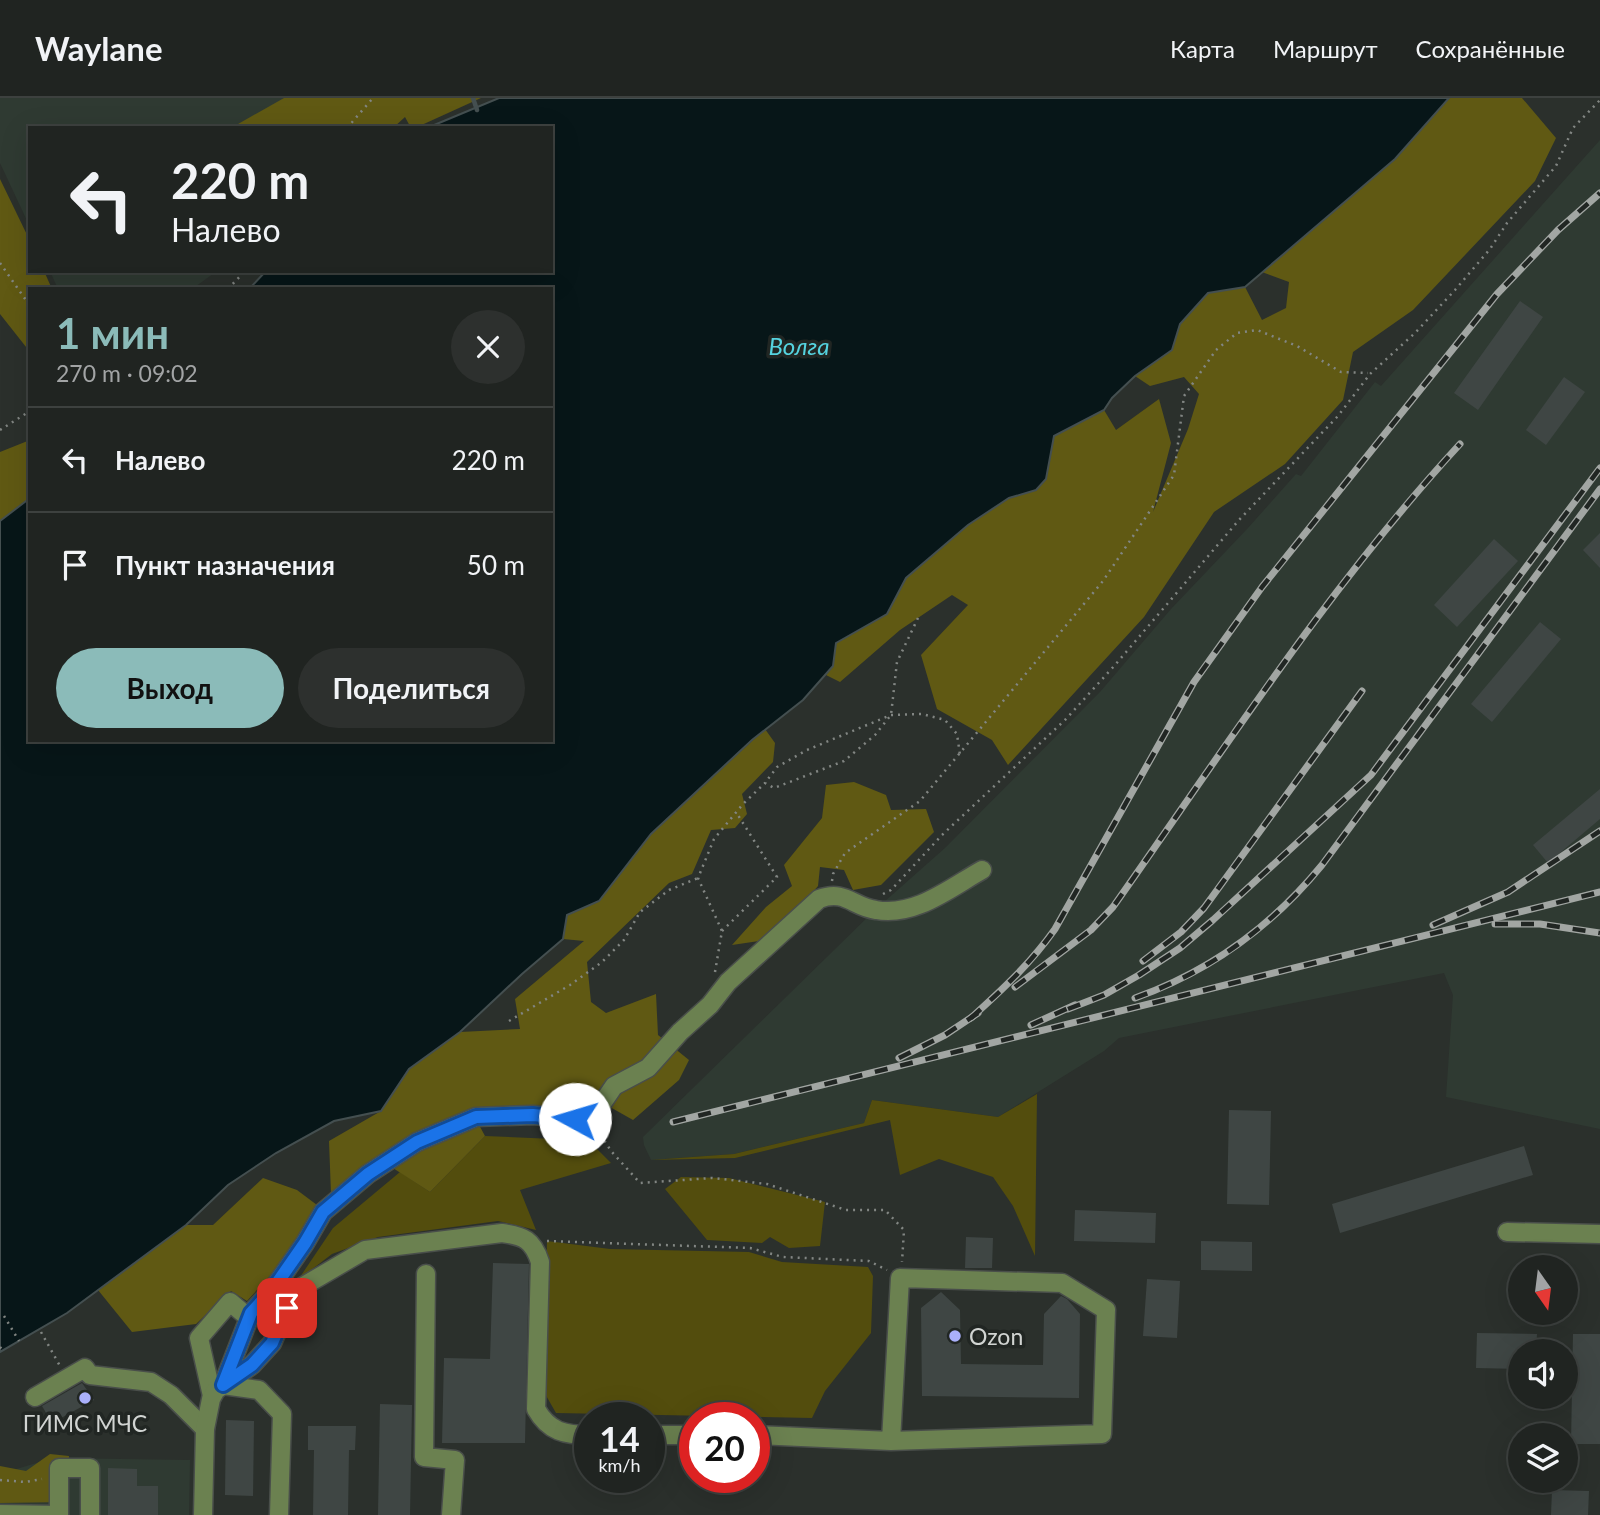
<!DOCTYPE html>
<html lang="ru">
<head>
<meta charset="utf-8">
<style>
	body { margin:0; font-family:Lato,sans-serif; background:#2d302e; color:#f1f3f6; height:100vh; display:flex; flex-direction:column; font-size:26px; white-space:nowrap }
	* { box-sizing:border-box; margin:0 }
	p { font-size:23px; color:#a2a4a5 }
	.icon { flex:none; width:38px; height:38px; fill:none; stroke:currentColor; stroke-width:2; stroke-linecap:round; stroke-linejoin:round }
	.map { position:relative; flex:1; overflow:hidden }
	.details { position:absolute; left:28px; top:189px; width:525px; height:455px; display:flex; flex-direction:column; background:#202421; border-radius:0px; box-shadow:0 7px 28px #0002,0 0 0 2px #3d413f }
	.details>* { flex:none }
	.guide { position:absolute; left:28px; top:28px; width:525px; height:147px; border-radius:0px; box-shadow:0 7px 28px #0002,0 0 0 2px #3d413f; background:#202421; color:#f1f3f6; overflow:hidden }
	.needle { width:46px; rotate:166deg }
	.tools { position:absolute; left:1508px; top:1157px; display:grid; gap:14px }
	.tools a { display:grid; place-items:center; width:70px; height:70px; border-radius:50%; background:#202421; box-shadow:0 7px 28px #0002,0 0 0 2px #3d413f; font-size:35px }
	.speed { position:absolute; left:574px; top:1304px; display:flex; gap:14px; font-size:35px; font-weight:700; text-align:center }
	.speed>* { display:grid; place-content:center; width:91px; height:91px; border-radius:50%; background:#202421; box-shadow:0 7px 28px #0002,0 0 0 2px #3d413f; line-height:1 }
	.speed small { font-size:18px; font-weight:400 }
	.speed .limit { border:10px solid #d22; background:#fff; color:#111 }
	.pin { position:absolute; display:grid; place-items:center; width:60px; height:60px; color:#fff; margin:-30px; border-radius:14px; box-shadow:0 4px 10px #0006 }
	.me { position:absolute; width:77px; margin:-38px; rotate:276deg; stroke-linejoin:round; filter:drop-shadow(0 0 5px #0008) }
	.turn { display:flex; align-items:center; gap:24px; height:147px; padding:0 28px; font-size:32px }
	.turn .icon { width:91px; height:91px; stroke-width:2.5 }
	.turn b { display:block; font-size:49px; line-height:60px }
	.round { display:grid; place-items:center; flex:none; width:74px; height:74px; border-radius:37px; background:#2d302e }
	.summary { display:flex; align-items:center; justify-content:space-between; height:119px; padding:0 28px }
	h1 { font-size:42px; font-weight:700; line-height:52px; color:#8bbbb9 }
	.cta { display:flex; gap:14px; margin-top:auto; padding:14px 28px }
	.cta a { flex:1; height:80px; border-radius:42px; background:#8bbbb9; color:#111; font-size:28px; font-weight:700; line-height:80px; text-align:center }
	.cta a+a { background:#2d302e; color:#f1f3f6 }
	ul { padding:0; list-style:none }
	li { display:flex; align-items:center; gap:21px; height:105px; padding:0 28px; border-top:2px solid #3d413f }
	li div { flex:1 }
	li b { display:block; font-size:26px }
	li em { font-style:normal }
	header { display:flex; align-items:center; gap:42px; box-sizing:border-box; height:98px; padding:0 35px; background:#202421; border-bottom:2px solid #3d413f }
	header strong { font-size:33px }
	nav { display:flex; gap:38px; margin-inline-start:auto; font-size:24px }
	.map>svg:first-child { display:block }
	.built { fill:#2f3a32 }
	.green { fill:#534d0d }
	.forest { fill:#605913 }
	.water { fill:#071618; stroke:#444f50; stroke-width:2 }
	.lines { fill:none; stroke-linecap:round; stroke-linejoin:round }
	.stream { stroke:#444f50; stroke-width:4.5 }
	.building { fill:#3f4644 }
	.minor-casing { stroke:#494e4a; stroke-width:21 }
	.path { stroke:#828683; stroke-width:2.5; stroke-dasharray:2 5; stroke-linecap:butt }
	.minor { stroke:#6b8150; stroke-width:18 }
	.rail-casing { stroke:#a2a6a3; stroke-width:7 }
	.rail { stroke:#212623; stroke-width:4.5; stroke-dasharray:13; stroke-linecap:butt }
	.route-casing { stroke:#114b97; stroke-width:18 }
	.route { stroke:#1a73e8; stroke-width:12 }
	.poi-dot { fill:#aab0fb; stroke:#212623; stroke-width:2.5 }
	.labels { text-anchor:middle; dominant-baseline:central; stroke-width:7; stroke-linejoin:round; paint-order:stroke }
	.poi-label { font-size:23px; fill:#d1d4d2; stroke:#212623; text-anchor:start }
	.water-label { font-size:24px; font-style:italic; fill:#55d3df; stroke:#212623 }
</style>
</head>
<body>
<header>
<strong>Waylane</strong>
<nav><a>Карта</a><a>Маршрут</a><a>Сохранённые</a></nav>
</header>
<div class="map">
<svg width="1600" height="1417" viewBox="0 0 1600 1417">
	<rect width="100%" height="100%" fill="#2b302c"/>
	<g class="built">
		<path d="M0,0h319l-48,30h-241v99l-30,-64z"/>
		<path d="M1600,42v989l-154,-32 7,-102 -9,-22 -325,65 -15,13 -106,66 -126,-17 -8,23 -130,31 -83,6 -7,-15 -1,-8 232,-227 70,-62 155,-156 71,-83 77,-81 48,-54 5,2 74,-94 6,4z"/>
		<path d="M50,173h167l-25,18h-134z"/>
		<path d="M53,1360l137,2 -1,55h-189v-41z"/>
	</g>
	<g class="green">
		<path d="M1037,996l-2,162 -22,-50 -20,-29 -54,-18 -39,16 -10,-55 -155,38 -84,2 83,-6 130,-31 8,-23 126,17z"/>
		<path d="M485,1038l69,3 38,5 19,19 -91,27 16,40 -38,-9 -120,16 -46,17 -34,26 35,-52 67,-56 30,20z"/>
		<path d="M681,1079l48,1 96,24 -5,44 -31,2 -19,-11 -8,6 -55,-3 -42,-51z"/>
		<path d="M547,1143l63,8 139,3 33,10 86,5 5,9 -2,57 -46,58 -13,27 -256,-5 -12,-21z"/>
	</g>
	<g class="forest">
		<path d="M284,0h197l-66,30h-4l-6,-11 -12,11h-162z"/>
		<path d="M1449,0h73l34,40 -21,43 -122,129 -60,42 -10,48 -58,64 -71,48 -70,105 -136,148 -16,-25 -55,-31 -16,-54 47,-50 -16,-10 -52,35 -60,52 -14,-7 7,-9 3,-23 51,-29 19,-36 62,-53 41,-27 27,-8 10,-11 8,-43 50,-26 12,20 43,-31 12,44 -18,69 35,-83 11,-35 -15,-17 -34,9 -15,-10 37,-26 8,-26 28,-31 37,-6 17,33 24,-12 3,-26 -27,-10 133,-113z"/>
		<path d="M0,81l30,62v30h14l8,18h-22v63l-30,-38z"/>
		<path d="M30,342v54l-5,8 -25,19v-69z"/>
		<path d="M765,631l10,14 -2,19 -31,32 5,20 -12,14 -24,2 -19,44 -23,9 -82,79 4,40 15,11 50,-19 2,41 31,25 -10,20 -46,40 -23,-13 -16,-5 -25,7 -98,1 14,26 -55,56 -51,-33 -48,35 -2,-53 52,-30 28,-42 51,-37 60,-3 -5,-30 69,-58 -21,-2 4,-24 32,-14 52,-67z"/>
		<path d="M854,684l32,13 5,15 35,-1 8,23 -53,53 -28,5 -9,-20 -24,-3 -2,19 -24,28 -35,27 -27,4 34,-38 26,-21 -8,-21 38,-47 4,-33z"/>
		<path d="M263,1080l34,12 20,15 -27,49 -43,47 -16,-10 -35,33 -64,8 -34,-42 88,-65h27z"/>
		<path d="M50,1356l19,2 -3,46 -66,1v-37l26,5z"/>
	</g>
	<path class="water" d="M499,0h950l-54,61 -150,128 -37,6 -28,31 -8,26 -37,26 -23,22 -8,12 -50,26 -8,43 -10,11 -27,8 -41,27 -62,53 -19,36 -51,29 -3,23 -30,34 -51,40 -101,94 -52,67 -32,14 -4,24 -41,35 -62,58 -51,37 -28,42 -47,10 -58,32 -48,32 -42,40 -119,88 -67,39v-831l30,-23v242h521v-451h-302l17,-18h285v-143h-124z"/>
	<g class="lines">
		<path class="stream" d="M473,0l4,12"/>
	</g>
	<g class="building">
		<path d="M1520,203l23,16 -65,93 -24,-17z"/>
		<path d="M1564,279l21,15 -39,53 -20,-15z"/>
		<path d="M1600,435v35l-17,-18z"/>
		<path d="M1494,441l24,22 -61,66 -23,-22z"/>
		<path d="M1540,524l21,17 -69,83 -21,-18z"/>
		<path d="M1600,691v30l-52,44 -15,-18z"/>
		<path d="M1229,1012l42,1 -2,94 -42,-1z"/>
		<path d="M1524,1048l9,29 -193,58 -8,-29z"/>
		<path d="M1075,1112l81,3 -1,30 -81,-2z"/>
		<path d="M966,1139l27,1 -1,30h-27z"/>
		<path d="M1201,1143l51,1v29l-51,-1z"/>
		<path d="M493,1165l36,1 -4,179h-83l2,-85 46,1z"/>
		<path d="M1147,1181l33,2 -3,57 -34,-2z"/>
		<path d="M941,1194l19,18 1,54 82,1 1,-51 17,-18 6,3 13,15 -1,84 -157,-2 -1,-88z"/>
		<path d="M1477,1235l60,1 -1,17h-15v18l-45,-1z"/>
		<path d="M1573,1236h27v110h-29z"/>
		<path d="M82,1285l12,17 -42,23 -10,-17z"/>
		<path d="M380,1306l32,1 -2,110h-32z"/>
		<path d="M226,1322l28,1 -1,75 -28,-1z"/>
		<path d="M308,1328h48l-1,24h-6l-1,65h-35l1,-65h-6z"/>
		<path d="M108,1370l29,1v17h21v29h-50z"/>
		<path d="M1552,1392l37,1 -1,24h-37z"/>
	</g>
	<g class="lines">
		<defs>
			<g id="minor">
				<path d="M1507,1134l93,2"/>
				<path d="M426,1176l-2,183 31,3 -4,55"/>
				<path d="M223,1287l28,-72 22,-24 32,-46 18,-31 45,-38 49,-32 59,-25 57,-2 42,4 14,-3 10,-8 15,-22 34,-18 32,-36 30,-27 18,-23 91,-83c26,-10 34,8 57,11 39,7 74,-22 106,-40"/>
				<path d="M223,1287l36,5 23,24 -3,101"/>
				<path d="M212,1298l-13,-58 31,-36 19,16"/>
				<path d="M35,1299l50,-29 5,7 61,7 20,13 34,34"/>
				<path d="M649,1337h46"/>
				<path d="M754,1337l137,6 211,-7 4,-124 -44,-27 -162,-5 -9,163"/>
				<path d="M0,1416l59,1"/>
				<path d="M59,1417v-47h31v47"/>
				<path d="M203,1417l2,-86 6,-30 5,-9 36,-25 20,-22 23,-52 70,-41 137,-17c22,3 31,7 38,29l-4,147c13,23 29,26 54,26"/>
			</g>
		</defs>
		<use href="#minor" class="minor-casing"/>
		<g class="path">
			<path d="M347,30l26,-30"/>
			<path d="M0,165l30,43"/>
			<path d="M228,191l17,-18"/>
			<path d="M0,332l30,-19"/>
			<path d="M918,520l-21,44 -6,53 -16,20 -31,26 -70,27 -9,-5 12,-16 30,-17 84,-35 31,-1 23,6 12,14 3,21"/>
			<path d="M832,783l1,-7 12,-21 75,-52 183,-220 71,-106 10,-79 32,-46 21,-17 20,-3 40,16 44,26 27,1"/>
			<path d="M883,796l8,-4 51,-55 124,-116 49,-54 124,-145 99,-104 32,-42 45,-41 40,-43 35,-41 17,-26 49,-57 17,-38 27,-28"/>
			<path d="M722,833l55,-54 -41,-65"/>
			<path d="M715,874l7,-41 -24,-53 16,-39 29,-35 22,-21"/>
			<path d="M509,923l61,-36 32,-23 22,-22 16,-28 29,-22 29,-12"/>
			<path d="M597,1031l14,22 29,32 72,-5 55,6 79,26h39l19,20 -2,32"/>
			<path d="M547,1143l203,7 33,9 86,4 18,9"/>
			<path d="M4,1218l15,25"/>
			<path d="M41,1234l19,34"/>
			<path d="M0,1249l3,4"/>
			<path d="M0,1382l25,2 17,-3"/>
		</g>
		<use href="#minor" class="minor"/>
		<defs>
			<g id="rail">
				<path d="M1495,826h45l60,9"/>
				<path d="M1433,827l75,-33 92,-61"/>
				<path d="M1143,863l38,-29 23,-24 158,-217"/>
				<path d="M1015,889l76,-57 22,-23c111,-157 216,-321 347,-463"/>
				<path d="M1135,900c76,-27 137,-72 187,-133l278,-376"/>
				<path d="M1068,911l36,-14 35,-20 41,-27 33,-28 158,-145 229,-307"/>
				<path d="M971,920c31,-28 60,-55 84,-89l139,-247 68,-95 235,-293 61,-64 42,-37"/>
				<path d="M1031,927l44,-20"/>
				<path d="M899,960l46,-23 33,-22"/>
				<path d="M673,1024l927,-230"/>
			</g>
		</defs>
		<use href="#rail" class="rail-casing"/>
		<use href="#rail" class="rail"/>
	</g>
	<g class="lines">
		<defs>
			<path id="route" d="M287,1210l-15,35 -20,22 -29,20 28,-72 22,-24 32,-46 18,-31 45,-38 49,-32 59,-25 57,-2 42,4"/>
		</defs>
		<use href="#route" class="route-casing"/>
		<use href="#route" class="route"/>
	</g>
	<g class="poi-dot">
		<circle cx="955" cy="1238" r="7"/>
		<circle cx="85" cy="1300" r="7"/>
	</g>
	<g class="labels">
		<g class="poi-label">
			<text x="969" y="1238">Ozon</text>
			<text x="85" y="1325" text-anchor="middle">ГИМС МЧС</text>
		</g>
		<g class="water-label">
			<text x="799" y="247">Волга</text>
		</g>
	</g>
</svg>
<div class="tools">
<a><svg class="needle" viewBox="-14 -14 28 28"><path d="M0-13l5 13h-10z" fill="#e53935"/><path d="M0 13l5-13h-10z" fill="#a2a4a5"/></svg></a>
<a><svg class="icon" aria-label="sound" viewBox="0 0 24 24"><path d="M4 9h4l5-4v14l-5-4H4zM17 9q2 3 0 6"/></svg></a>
<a><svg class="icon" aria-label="layers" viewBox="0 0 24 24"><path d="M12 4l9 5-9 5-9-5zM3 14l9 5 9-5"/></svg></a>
</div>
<div class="speed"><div>14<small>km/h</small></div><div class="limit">20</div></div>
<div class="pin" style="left:287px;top:1210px;background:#d93025"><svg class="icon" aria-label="arrive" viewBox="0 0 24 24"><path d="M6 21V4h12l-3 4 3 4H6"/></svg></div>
<svg class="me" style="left:575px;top:1021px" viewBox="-20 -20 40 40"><circle r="19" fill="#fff"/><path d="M0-13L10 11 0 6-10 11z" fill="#1a73e8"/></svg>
<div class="guide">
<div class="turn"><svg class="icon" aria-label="left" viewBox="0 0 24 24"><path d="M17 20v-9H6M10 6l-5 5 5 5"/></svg><div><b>220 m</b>Налево</div></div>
</div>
<section class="details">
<div class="summary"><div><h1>1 мин</h1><p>270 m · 09:02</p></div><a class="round"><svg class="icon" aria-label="close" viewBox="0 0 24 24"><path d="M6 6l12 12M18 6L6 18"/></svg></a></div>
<ul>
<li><svg class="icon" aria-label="left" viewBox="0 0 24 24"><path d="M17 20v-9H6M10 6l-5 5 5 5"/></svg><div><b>Налево</b></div><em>220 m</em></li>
<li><svg class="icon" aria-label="arrive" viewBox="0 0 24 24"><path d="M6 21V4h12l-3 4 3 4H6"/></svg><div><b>Пункт назначения</b></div><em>50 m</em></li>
</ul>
<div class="cta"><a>Выход</a><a>Поделиться</a></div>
</section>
</div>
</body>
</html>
